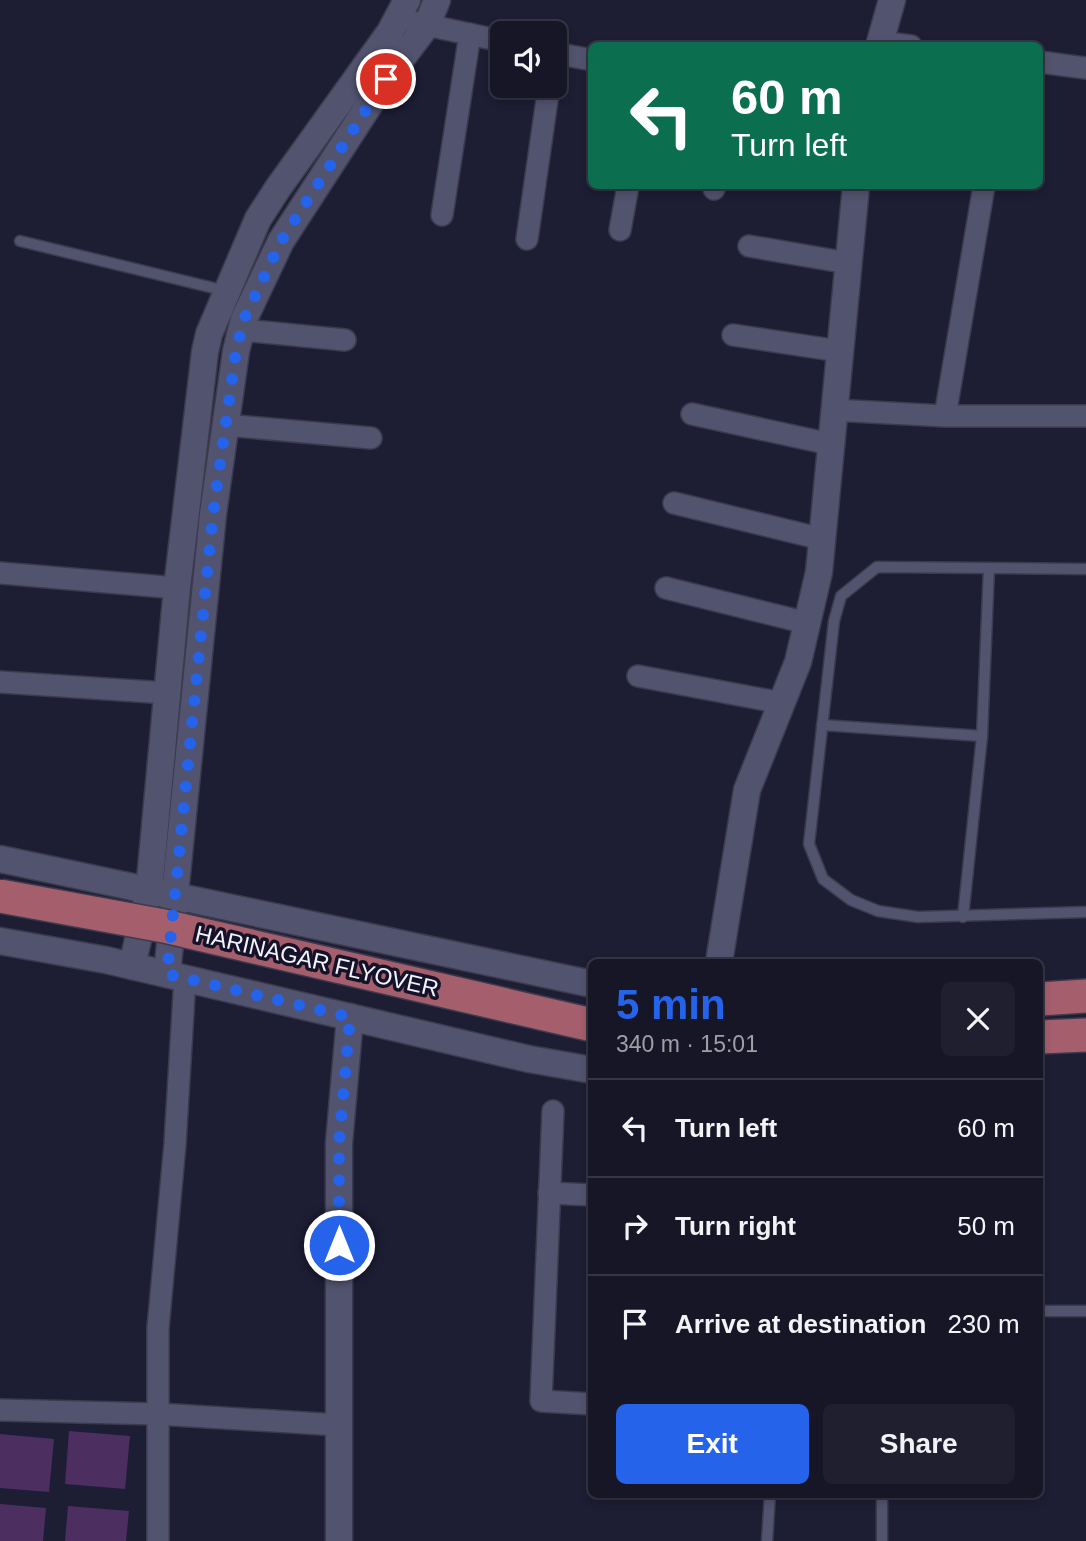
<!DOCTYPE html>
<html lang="en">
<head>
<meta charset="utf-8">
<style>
	body { margin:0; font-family:Helvetica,sans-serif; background:#1f1f2f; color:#f1f3f6; height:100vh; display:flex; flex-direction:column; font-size:26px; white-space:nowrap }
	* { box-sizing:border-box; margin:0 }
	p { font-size:23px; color:#9e9fa7 }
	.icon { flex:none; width:38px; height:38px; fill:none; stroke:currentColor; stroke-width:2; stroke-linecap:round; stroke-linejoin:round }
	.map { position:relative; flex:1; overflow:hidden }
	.drawer { position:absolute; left:588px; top:959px; width:455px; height:539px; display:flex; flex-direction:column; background:#161627; border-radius:10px; box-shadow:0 4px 10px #0003,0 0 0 2px #353544 }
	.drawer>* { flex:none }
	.hud { position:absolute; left:588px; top:42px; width:455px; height:147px; border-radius:10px; box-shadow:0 4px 10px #0003,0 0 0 2px #353544; background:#0b6e4f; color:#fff; overflow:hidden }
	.controls { position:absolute; left:490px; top:21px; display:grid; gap:14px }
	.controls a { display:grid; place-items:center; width:77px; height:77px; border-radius:10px; background:#161627; box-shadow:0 4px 10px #0003,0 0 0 2px #353544; font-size:35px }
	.pin { position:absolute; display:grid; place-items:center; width:60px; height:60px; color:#fff; margin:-30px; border:4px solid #fff; border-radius:50%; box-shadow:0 2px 7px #0007 }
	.me { position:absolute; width:77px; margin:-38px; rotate:0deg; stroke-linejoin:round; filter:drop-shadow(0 0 5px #0008) }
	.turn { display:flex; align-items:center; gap:24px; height:147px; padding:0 28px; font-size:32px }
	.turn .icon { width:91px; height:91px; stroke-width:2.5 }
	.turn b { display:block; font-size:49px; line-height:60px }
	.round { display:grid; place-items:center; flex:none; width:74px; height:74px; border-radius:10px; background:#1f1f2f }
	.head { display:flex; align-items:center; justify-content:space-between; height:119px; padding:0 28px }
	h1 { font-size:42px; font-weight:800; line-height:52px; color:#2563eb }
	.primary-button { display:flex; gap:14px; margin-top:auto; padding:14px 28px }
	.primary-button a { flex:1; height:80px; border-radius:10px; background:#2563eb; color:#fff; font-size:28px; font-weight:800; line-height:80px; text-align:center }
	.primary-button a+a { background:#1f1f2f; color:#f1f3f6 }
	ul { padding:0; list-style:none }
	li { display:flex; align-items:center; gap:21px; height:98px; padding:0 28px; border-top:2px solid #353544 }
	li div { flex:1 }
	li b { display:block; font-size:26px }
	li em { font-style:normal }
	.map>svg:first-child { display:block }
	.building { fill:#4d2e61 }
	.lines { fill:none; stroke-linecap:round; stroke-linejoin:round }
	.service-casing { stroke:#3c3a4d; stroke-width:13 }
	.minor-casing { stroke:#3c3a4d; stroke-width:24 }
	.tertiary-casing { stroke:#3c3a4d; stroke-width:29 }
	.primary-casing { stroke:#3c3a4d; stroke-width:36 }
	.service { stroke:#52536e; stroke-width:10 }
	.minor { stroke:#52536e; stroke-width:21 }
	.tertiary { stroke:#52536e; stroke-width:26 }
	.primary { stroke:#a55e6c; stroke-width:33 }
	.primary-bridge-casing { stroke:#3c3a4d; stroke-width:36; stroke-linecap:butt }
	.primary-bridge { stroke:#a55e6c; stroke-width:33 }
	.route { stroke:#2563eb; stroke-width:12; stroke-dasharray:0 21.6 }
	.labels { text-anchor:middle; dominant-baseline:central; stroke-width:7; stroke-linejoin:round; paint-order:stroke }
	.street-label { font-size:23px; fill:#f3f3fd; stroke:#14132a }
</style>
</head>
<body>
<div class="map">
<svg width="1086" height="1541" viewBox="0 0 1086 1541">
	<rect width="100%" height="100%" fill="#1d1d34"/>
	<g class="building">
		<path d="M69,1431l61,5 -5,53 -60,-5z"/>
		<path d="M0,1434l54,5 -5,53 -49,-4z"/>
		<path d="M0,1504l46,4 -3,33h-43z"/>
		<path d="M68,1506l61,5 -3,30h-61z"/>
	</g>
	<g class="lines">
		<defs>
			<g id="service">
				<path d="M20,241l206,50"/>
				<path d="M1086,569l-209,-2 -36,29 -7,25 -25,223 14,35 28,21 27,11 40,6 168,-5"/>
				<path d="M822,725l160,11 -19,181"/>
				<path d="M982,736l7,-168"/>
				<path d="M1040,1311h46"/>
				<path d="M767,1541l3,-47"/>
				<path d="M882,1541v-47"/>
			</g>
			<g id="minor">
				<path d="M398,19l104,22"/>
				<path d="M879,42l32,4"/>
				<path d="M555,53l37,7"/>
				<path d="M1040,62l46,6"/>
				<path d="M714,189l1,-3"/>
				<path d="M442,215l28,-181"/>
				<path d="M620,230l8,-44"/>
				<path d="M527,239l22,-153"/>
				<path d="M749,246l99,17"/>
				<path d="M242,330l103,10"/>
				<path d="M733,335l106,16"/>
				<path d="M833,410l112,6h141"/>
				<path d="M692,414l138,30"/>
				<path d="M945,416l39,-230"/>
				<path d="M225,425l146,13"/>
				<path d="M674,503l148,36"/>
				<path d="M0,573l177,15"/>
				<path d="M666,588l141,35"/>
				<path d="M638,676l144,27"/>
				<path d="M0,682l167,11"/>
				<path d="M553,1111l-12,290 51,3"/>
				<path d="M549,1193l43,2"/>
				<path d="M0,1410l158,4 181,11"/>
				<path d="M158,1541v-213l17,-184 10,-166"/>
			</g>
			<g id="tertiary">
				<path d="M879,46l13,-46"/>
				<path d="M0,859l592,125"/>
				<path d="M0,941l106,19 423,99 63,11"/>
				<path d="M719,962l28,-172 51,-128 21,-90 37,-386"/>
				<path d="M132,966l17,-75 28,-303 28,-236 4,-18 49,-115 20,-31 112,-156 17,-32"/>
				<path d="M167,974l46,-460 23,-163 8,-32 37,-78 105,-162 41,-54 10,-25"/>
				<path d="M339,1541v-398l11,-126"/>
			</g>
			<g id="primary">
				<path d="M1040,999l46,-3"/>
				<path d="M1040,1037l46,-2"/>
			</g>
		</defs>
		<use href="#service" class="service-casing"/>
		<use href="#minor" class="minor-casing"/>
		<use href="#tertiary" class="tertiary-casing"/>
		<use href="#primary" class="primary-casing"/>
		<use href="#service" class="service"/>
		<use href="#minor" class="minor"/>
		<use href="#tertiary" class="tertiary"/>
		<use href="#primary" class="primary"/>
		<defs>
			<path id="primary-bridge" d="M0,896l164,30 428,99"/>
		</defs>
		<use href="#primary-bridge" class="primary-bridge-casing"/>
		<use href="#primary-bridge" class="primary-bridge"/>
	</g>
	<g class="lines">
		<path class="route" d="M339,1245v-102l11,-126 -183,-43 46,-460 23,-163 8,-32 37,-78 105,-162"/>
	</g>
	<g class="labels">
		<g class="street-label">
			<text transform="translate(317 961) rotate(13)">HARINAGAR FLYOVER</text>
		</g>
	</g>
</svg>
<div class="controls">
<a><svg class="icon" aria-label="sound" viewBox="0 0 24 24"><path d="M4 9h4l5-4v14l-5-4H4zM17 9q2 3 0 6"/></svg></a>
</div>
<div class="pin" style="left:386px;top:79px;background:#d93025"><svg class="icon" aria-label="arrive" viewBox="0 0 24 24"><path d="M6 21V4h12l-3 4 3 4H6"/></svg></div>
<svg class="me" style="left:339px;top:1245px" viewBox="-20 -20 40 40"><circle r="17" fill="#2563eb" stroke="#fff" stroke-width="3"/><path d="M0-11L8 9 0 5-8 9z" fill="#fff"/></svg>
<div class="hud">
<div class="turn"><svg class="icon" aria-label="left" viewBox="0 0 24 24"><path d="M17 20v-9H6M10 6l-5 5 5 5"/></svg><div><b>60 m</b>Turn left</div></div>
</div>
<section class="drawer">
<div class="head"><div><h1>5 min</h1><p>340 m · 15:01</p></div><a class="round"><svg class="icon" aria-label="close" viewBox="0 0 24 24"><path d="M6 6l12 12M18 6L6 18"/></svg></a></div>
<ul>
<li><svg class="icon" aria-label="left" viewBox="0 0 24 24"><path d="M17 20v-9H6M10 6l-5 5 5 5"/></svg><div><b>Turn left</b></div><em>60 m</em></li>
<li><svg class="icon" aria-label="right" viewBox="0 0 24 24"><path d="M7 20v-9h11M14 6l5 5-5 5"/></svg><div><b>Turn right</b></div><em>50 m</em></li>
<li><svg class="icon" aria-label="arrive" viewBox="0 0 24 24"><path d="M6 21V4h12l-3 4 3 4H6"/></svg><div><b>Arrive at destination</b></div><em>230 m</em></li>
</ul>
<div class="primary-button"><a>Exit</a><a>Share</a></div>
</section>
</div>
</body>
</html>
